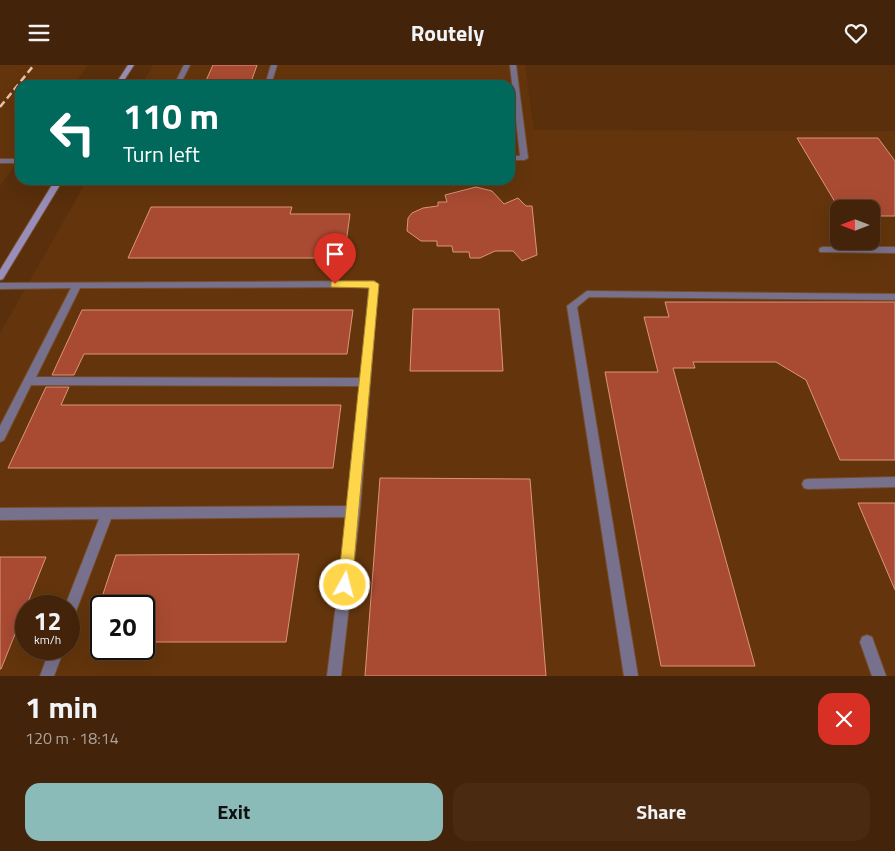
<!DOCTYPE html>
<html lang="en">
<head>
<meta charset="utf-8">
<style>
	body { margin:0; font-family:"Titillium Web",sans-serif; background:#4a2b12; color:#f1f3f6; height:100vh; display:flex; flex-direction:column; font-size:19px; white-space:nowrap }
	* { box-sizing:border-box; margin:0 }
	p { font-size:16px; color:#afa49c }
	.icon { flex:none; width:28px; height:28px; fill:none; stroke:currentColor; stroke-width:2; stroke-linecap:round; stroke-linejoin:round }
	.map { position:relative; height:611px; overflow:hidden }
	.details { display:flex; flex-direction:column; background:#432309; flex:1 }
	.details>* { flex:none }
	.banner { position:absolute; left:15px; top:15px; width:500px; height:105px; border-radius:15px; box-shadow:0 5px 20px #0002,0 0 0 1px #5b402a; background:#00695c; color:#fff; overflow:hidden }
	.needle { width:32px; rotate:270deg }
	.tools { position:absolute; left:830px; top:135px; display:grid; gap:10px }
	.tools a { display:grid; place-items:center; width:50px; height:50px; border-radius:10px; background:#432309; box-shadow:0 5px 20px #0002,0 0 0 1px #5b402a; font-size:25px }
	.speed { position:absolute; left:15px; top:530px; display:flex; gap:10px; font-size:25px; font-weight:700; text-align:center }
	.speed>* { display:grid; place-content:center; width:65px; height:65px; border-radius:50%; background:#432309; box-shadow:0 5px 20px #0002,0 0 0 1px #5b402a; line-height:1 }
	.speed small { font-size:12px; font-weight:400 }
	.speed .limit { border:2px solid #111; border-radius:8px; background:#fff; color:#111 }
	.pin { position:absolute; display:grid; place-items:center; width:42px; height:42px; color:#fff; margin:-51px -21px; border-radius:50% 50% 50% 0; rotate:-45deg; box-shadow:0 0 5px #0007 }
	.pin .icon { rotate:45deg }
	.me { position:absolute; width:55px; margin:-28px; rotate:7deg; stroke-linejoin:round; filter:drop-shadow(0 0 4px #0008) }
	.turn { display:flex; align-items:center; gap:18px; height:105px; padding:0 25px; font-size:22px }
	.turn .icon { width:65px; height:65px; stroke-width:2.5 }
	.turn b { display:block; font-size:35px; line-height:42px }
	.round { display:grid; place-items:center; flex:none; width:52px; height:52px; border-radius:15px; background:#4a2b12 }
	.headline { display:flex; align-items:center; justify-content:space-between; height:85px; padding:0 25px }
	h1 { font-size:30px; font-weight:700; line-height:38px }
	.cta { display:flex; gap:10px; margin-top:auto; padding:10px 25px }
	.cta a { flex:1; height:58px; border-radius:15px; background:#8bbbb9; color:#111; font-size:20px; font-weight:700; line-height:58px; text-align:center }
	.cta a+a { background:#4a2b12; color:#f1f3f6 }
	header { display:flex; justify-content:space-between; align-items:center; height:65px; padding:0 25px; background:#432309; font-size:22px; font-weight:700 }
	.map>svg:first-child { display:block }
	.built { fill:#64350c; fill-rule:evenodd }
	.building { fill:#a94b32; stroke:#dd937f }
	.lines { fill:none; stroke-linecap:round; stroke-linejoin:round }
	.lane-casing { stroke:#764e2d; stroke-width:2 }
	.secondary-casing { stroke:#764e2d; stroke-width:2 }
	.lane { fill:#77718d; fill-rule:evenodd }
	.secondary { fill:#998eba; fill-rule:evenodd }
	.rail { stroke:#e8c6ad; stroke-width:2.5; stroke-dasharray:7 4; stroke-linecap:butt }
	.route { fill:#ffd54a; stroke:#a68a30 }
</style>
</head>
<body>
<header><svg class="icon" aria-label="menu" viewBox="0 0 24 24"><path d="M4 6h16M4 12h16M4 18h16"/></svg>Routely<svg class="icon" aria-label="heart" viewBox="0 0 24 24"><path d="M12 20l-8-8c-3-5 5-10 8-4 3-6 11-1 8 4z"/></svg></header>
<div class="map">
<svg width="895" height="611" viewBox="0 0 895 611">
	<rect width="100%" height="100%" fill="#592f0c"/>
	<g class="built">
		<path d="M0,0h88l-14,20h-54v73l-20,28z"/>
		<path d="M153,0h372l9,65 361,1v545h-895v-343l87,-153h423v-95h-369zM839,144h32v32h-32zM26,541h43v43h-43zM101,541h43v43h-43z"/>
	</g>
	<g class="building">
		<path d="M213,0h44l-7,20h-46z"/>
		<path d="M797,73h81l17,23v55h-14l-9,-14h-37z"/>
		<path d="M476,122l16,4 12,13 14,-6 8,8h6l5,49 -15,6 -9,-10h-18l-15,7h-10l-1,-6h-16l-1,-6h-15v-5h-16l-14,-10 1,-13 4,-5 11,-5 15,-2v-4h9l-2,-7z"/>
		<path d="M151,142h141l-2,7h60l-6,44h-216z"/>
		<path d="M665,237h230v158h-55l-34,-80 -30,-18h-83l2,6h-22l82,298h-94l-56,-294h53l-14,-55h25z"/>
		<path d="M413,244h86l4,62h-93z"/>
		<path d="M82,245h271l-6,44h-263l-10,21h-22z"/>
		<path d="M46,322h23l-8,18h280l-8,63h-325z"/>
		<path d="M380,413l150,1 16,197h-181z"/>
		<path d="M858,438h37v87z"/>
		<path d="M299,489l-13,88h-142v-36h-45l17,-51z"/>
		<path d="M0,492h46l-45,112h-1z"/>
	</g>
	<g class="lines">
		<defs>
			<g id="lane">
				<path d="M184,0h6l-10,20h-6z"/>
				<path d="M271,0h6l-6,20h-6z"/>
				<path d="M510,0h6l12,93 -4,2h-14v-4h10z"/>
				<rect x="0" y="94" width="20" height="4"/>
				<path d="M823,182h72v6l-75,-1 -1,-2 1,-2z"/>
				<path d="M374,216l4,3 -18,227 -19,165h-14l20,-159 -236,2 -36,95 -1,5 -5,1v-14h-4l34,-87 -99,1v-12l349,-2 11,-120 -329,-1 -27,55 -4,2v-16l71,-138 -71,1v-6zM369,222l-8,91 -325,-1 44,-89z"/>
				<path d="M587,226l308,3v6l-306,-3 -12,10 61,369h-14l-57,-370z"/>
				<path d="M895,412v10l-87,2 -4,-1 -2,-4 2,-4 4,-1z"/>
				<path d="M867,570l5,2 14,39h-14l-12,-34 2,-5z"/>
				<path d="M50,584h14l-10,27h-14z"/>
			</g>
			<g id="secondary">
				<path d="M128,0h6l-13,20h-6z"/>
				<path d="M55,115h8l-60,99 -3,1v-10z"/>
			</g>
		</defs>
		<use href="#lane" class="lane-casing"/>
		<use href="#secondary" class="secondary-casing"/>
		<use href="#lane" class="lane"/>
		<use href="#secondary" class="secondary"/>
		<path class="rail" d="M0,42l34,-42"/>
	</g>
	<path class="route" d="M335,216h39l5,3 -27,301 -2,5 -5,2 -5,-2 -2,-5 31,-297 -38,-1v-5z"/>
</svg>
<div class="tools">
<a><svg class="needle" viewBox="-14 -14 28 28"><path d="M0-13l5 13h-10z" fill="#e53935"/><path d="M0 13l5-13h-10z" fill="#afa49c"/></svg></a>
</div>
<div class="speed"><div>12<small>km/h</small></div><div class="limit">20</div></div>
<div class="pin" style="left:335px;top:219px;background:#d93025"><svg class="icon" aria-label="arrive" viewBox="0 0 24 24"><path d="M6 21V4h12l-3 4 3 4H6"/></svg></div>
<svg class="me" style="left:345px;top:520px" viewBox="-20 -20 40 40"><circle r="17" fill="#ffd54a" stroke="#fff" stroke-width="3"/><path d="M0-11L8 9 0 5-8 9z" fill="#fff"/></svg>
<div class="banner">
<div class="turn"><svg class="icon" aria-label="left" viewBox="0 0 24 24"><path d="M17 20v-9H6M10 6l-5 5 5 5"/></svg><div><b>110 m</b>Turn left</div></div>
</div>
</div>
<section class="details">
<div class="headline"><div><h1>1 min</h1><p>120 m · 18:14</p></div><a class="round" style="background:#d93025;color:#fff"><svg class="icon" aria-label="close" viewBox="0 0 24 24"><path d="M6 6l12 12M18 6L6 18"/></svg></a></div>
<div class="cta"><a>Exit</a><a>Share</a></div>
</section>
</body>
</html>
